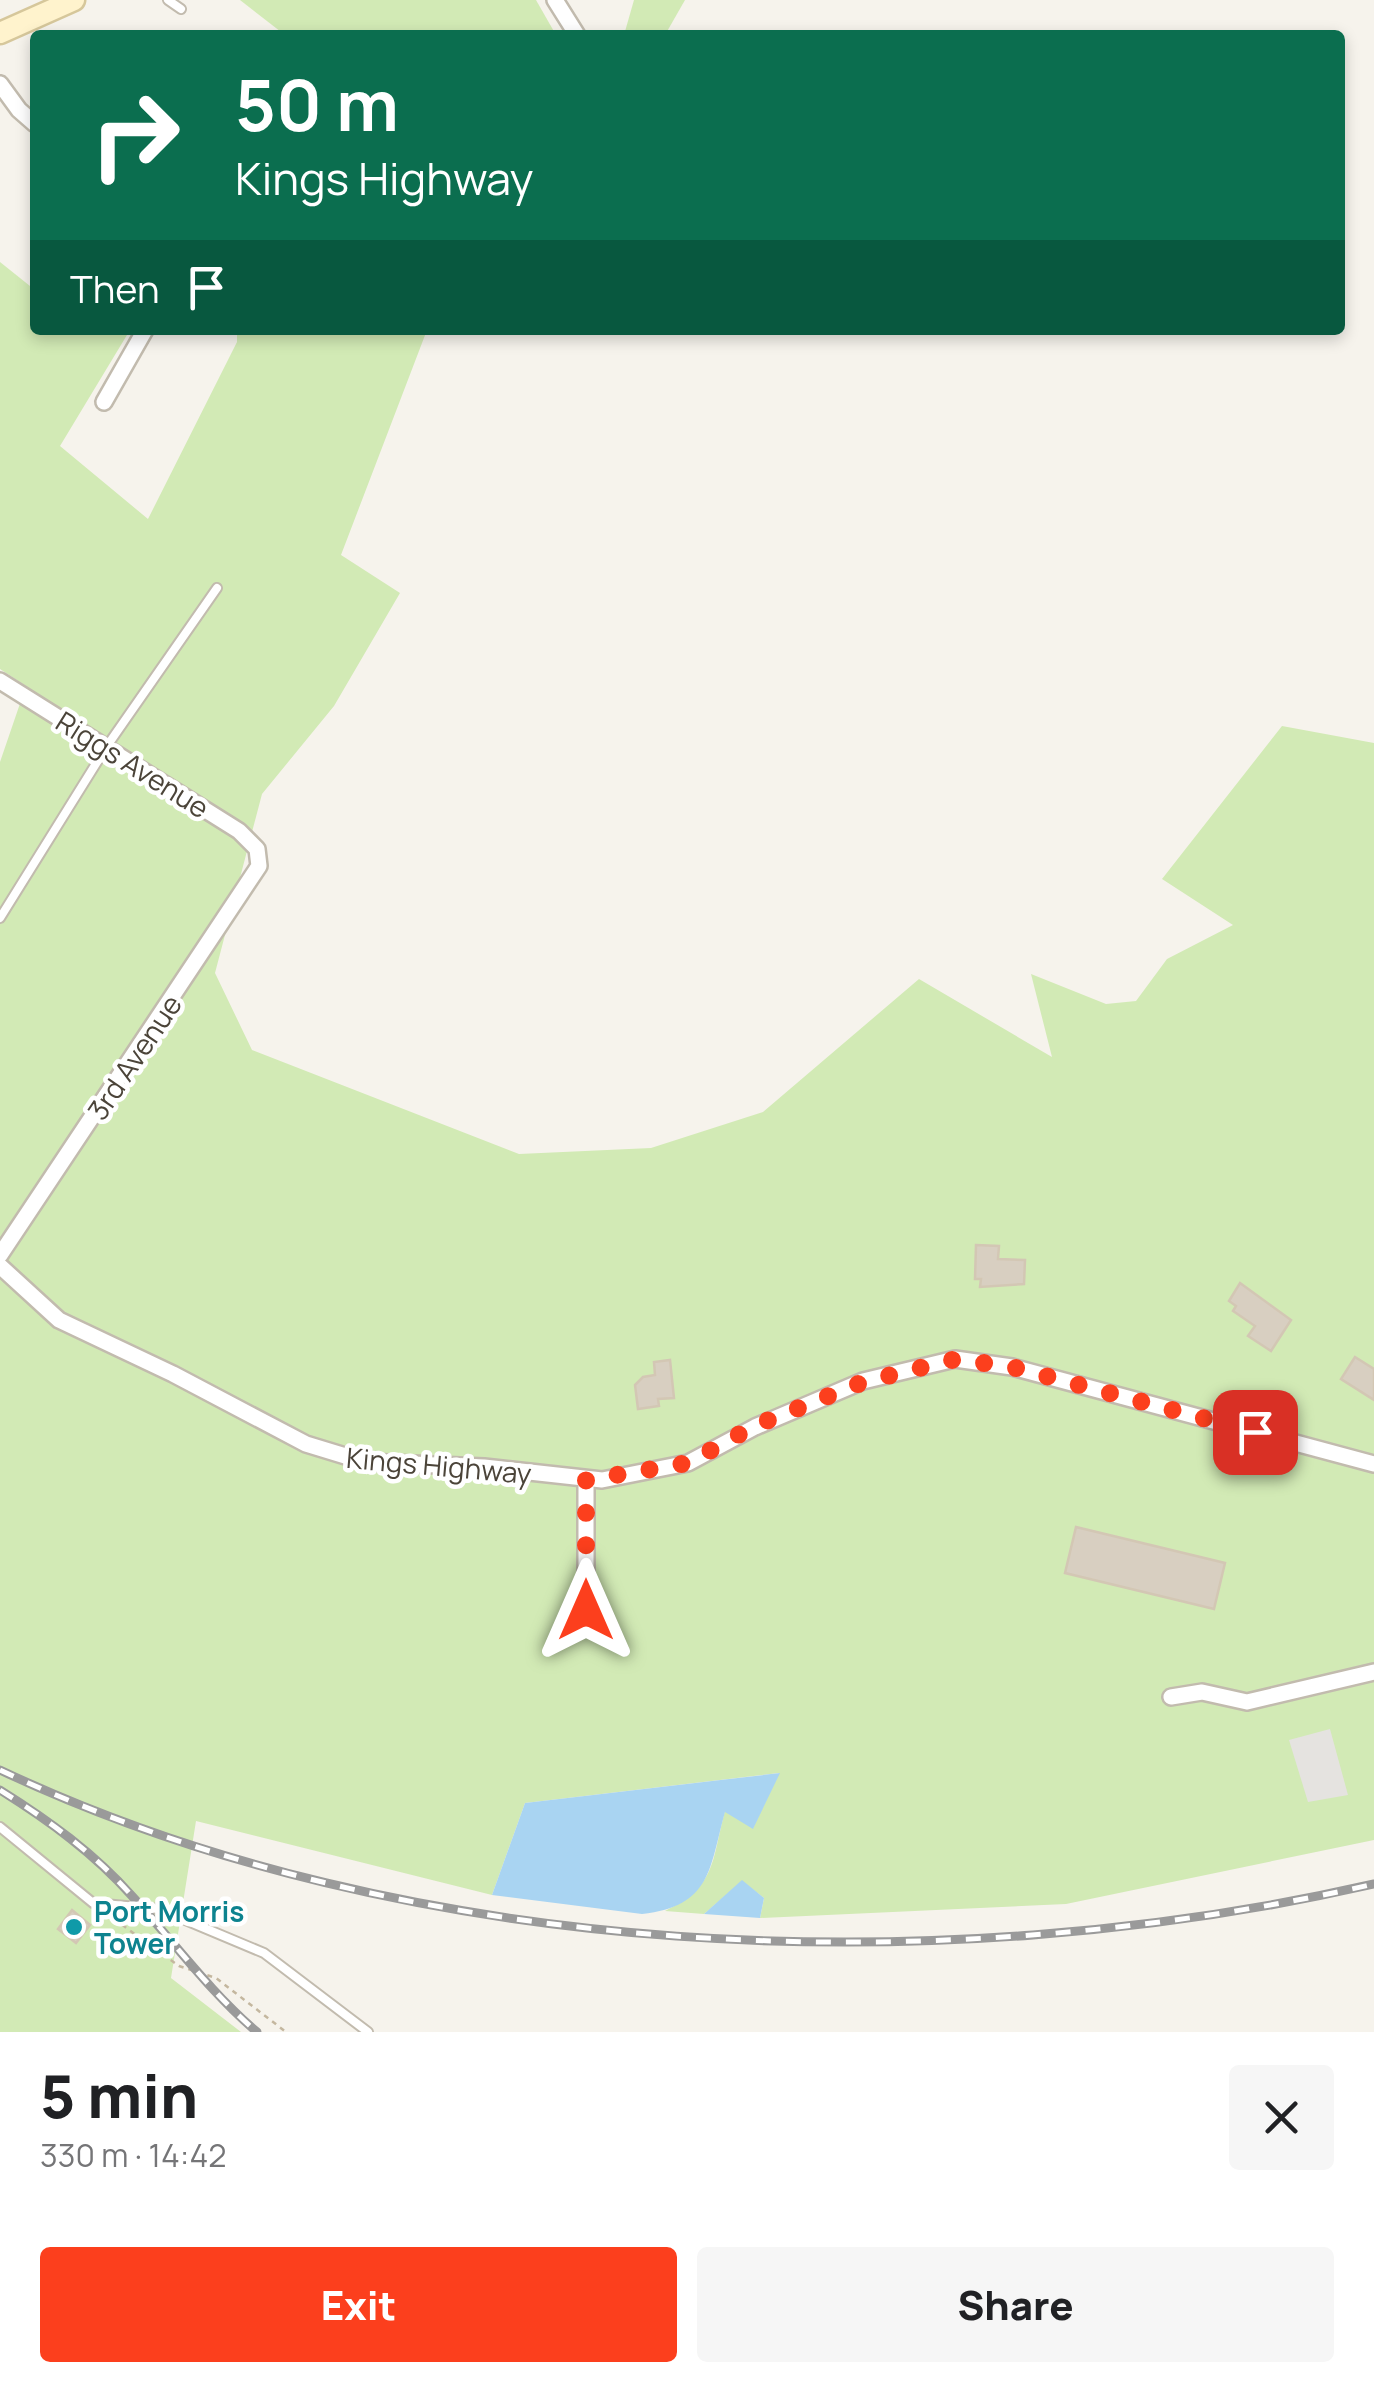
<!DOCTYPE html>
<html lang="en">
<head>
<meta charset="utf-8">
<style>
	body { margin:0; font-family:Manrope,sans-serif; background:#f6f6f6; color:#202124; height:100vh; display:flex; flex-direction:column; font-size:38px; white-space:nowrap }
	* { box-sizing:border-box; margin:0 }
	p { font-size:32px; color:#757577 }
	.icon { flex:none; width:55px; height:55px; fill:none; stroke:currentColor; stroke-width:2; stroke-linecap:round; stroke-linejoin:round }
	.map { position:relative; height:2032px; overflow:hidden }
	.drawer { display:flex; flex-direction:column; background:#fff; flex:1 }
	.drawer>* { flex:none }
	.banner { position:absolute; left:30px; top:30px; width:1315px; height:305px; border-radius:10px; box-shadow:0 5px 15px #0003; background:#0b6e4f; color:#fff; overflow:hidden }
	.pin { position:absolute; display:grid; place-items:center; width:85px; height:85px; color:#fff; margin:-42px; border-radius:20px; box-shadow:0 5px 15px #0006 }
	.me { position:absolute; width:110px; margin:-55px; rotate:0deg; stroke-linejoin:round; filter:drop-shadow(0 0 8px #0008) }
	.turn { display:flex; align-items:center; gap:35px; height:210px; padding:0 40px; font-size:45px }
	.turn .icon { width:130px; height:130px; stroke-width:2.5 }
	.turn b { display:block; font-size:70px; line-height:85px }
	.then { display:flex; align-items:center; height:95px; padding:0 40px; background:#0003; gap:20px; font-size:38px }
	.round { display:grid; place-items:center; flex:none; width:105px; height:105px; border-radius:10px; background:#f6f6f6 }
	.head { display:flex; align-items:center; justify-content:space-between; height:170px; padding:0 40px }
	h1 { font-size:60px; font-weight:800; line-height:75px }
	.button { display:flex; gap:20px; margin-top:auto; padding:20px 40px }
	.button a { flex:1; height:115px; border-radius:10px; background:#fc3f1d; color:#fff; font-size:40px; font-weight:800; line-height:115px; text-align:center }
	.button a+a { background:#f6f6f6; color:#202124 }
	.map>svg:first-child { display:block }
	.green { fill:#d2eab5 }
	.parking { fill:#e5e3e0 }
	.water { fill:#a9d4f2 }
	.building { fill:#d8cfc1; stroke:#d3c7b4; stroke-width:2.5 }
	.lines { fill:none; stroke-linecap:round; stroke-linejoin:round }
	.service-casing { stroke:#c2bbae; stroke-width:12 }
	.minor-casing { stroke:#c2bbae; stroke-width:20 }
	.secondary-casing { stroke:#d6c79b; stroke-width:25 }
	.path { stroke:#c4b79f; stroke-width:2.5; stroke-dasharray:5 5; stroke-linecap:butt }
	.service { stroke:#fff; stroke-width:8 }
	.minor { stroke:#fff; stroke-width:15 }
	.secondary { stroke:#fff3cd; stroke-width:20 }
	.rail-casing { stroke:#9a9a9a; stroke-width:9 }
	.rail { stroke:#fff; stroke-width:5; stroke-dasharray:15; stroke-linecap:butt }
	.route { stroke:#fc3f1d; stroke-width:18; stroke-dasharray:0 32.4 }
	.culture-dot { fill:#0f9aa8; stroke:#fff; stroke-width:4 }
	.labels { text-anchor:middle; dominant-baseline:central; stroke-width:9; stroke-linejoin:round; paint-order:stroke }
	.street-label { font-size:28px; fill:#4b4439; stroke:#fff }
	.culture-label { font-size:28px; font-weight:bold; fill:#0d838f; stroke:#fff; text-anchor:start }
</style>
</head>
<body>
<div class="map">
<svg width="1374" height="2032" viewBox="0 0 1374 2032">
	<rect width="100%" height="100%" fill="#f6f3ec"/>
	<g class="green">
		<path d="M240,0h296l20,35h-271z"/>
		<path d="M634,0h51l-20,35h-41z"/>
		<path d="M0,262l35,28v40h95l-70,116 88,73 89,-177v-12h190l-86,225 59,38 -66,113 -72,88 -47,179 37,77 267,104 132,-6 112,-36 156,-133 133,78 -21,-83 75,30 30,-3 31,-42 66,-34 -71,-46 120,-153 92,17v1097l-308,64 -306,14 4,-20 -22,-17 -38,33 -39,-3c52,-26 46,-48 60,-100l28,17 26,-55 -254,30 -33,92 -296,-74 -25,157 70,54h-241v-1270l26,-76 -26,-17z"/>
	</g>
	<path class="parking" d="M1330,1729l18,66 -40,7 -19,-62z"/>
	<g class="water">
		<path d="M780,1773l-27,56 -28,-17c-16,57 -13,94 -83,102l-150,-19 33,-92z"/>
		<path d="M742,1880l22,18 -4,20 -56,-4z"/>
	</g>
	<g class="building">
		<path d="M976,1245l23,1 -1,13 27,1 -1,24 -44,3 1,-8h-6z"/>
		<path d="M1240,1283l51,37 -20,31 -23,-15 7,-10 -22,-15 3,-5 -7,-5z"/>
		<path d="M1355,1357l19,12v31l-33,-21z"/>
		<path d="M670,1360l4,38 -16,1 1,7 -21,3 -3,-24 8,-8 12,-2 -1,-13z"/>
		<path d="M1076,1527l149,36 -11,46 -149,-36z"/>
		<path d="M72,1910l18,15 -14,18 -18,-14z"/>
	</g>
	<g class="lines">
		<defs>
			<g id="service">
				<path d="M168,0l13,9"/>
				<path d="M0,918l107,-172 110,-158"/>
				<path d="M0,1827l93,76 66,6 105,44 104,79"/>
			</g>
			<g id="minor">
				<path d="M555,0l22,35"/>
				<path d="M0,84l19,26 16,14"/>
				<path d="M104,402l41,-72"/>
				<path d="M0,681l239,150 18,18 2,17 -259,389"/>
				<path d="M0,1266l59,54 114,54 133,70 59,18 119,5 118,13 86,-17 67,-36 108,-46 92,-22 57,8 362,97"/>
				<path d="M586,1610v-129"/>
				<path d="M1171,1697l31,-5 45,10 127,-30"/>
			</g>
			<path id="secondary" d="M0,33l74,-33"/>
		</defs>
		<use href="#service" class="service-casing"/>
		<use href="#minor" class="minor-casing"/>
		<use href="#secondary" class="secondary-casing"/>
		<path class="path" d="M114,1919l65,47 37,12 70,54"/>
		<use href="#service" class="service"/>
		<use href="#minor" class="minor"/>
		<use href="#secondary" class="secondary"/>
		<defs>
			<g id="rail">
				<path d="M0,1770c407,192 939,213 1374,114"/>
				<path d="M0,1790c48,30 94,63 132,106 42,46 77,95 125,136"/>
			</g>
		</defs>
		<use href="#rail" class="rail-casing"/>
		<use href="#rail" class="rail"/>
	</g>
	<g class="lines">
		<path class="route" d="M586,1610v-130l102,-17 66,-37 109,-44 93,-23 56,8 243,65"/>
	</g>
	<circle class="culture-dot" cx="74" cy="1927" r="10"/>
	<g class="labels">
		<g class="street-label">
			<text transform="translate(133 764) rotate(32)">Riggs Avenue</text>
			<text transform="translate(134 1057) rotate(-56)">3rd Avenue</text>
			<text transform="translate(439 1465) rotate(5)">Kings Highway</text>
		</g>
		<g class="culture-label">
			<text x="94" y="1911">Port Morris<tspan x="94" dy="32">Tower</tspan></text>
		</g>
	</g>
</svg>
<div class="pin" style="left:1255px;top:1432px;background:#d93025"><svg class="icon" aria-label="arrive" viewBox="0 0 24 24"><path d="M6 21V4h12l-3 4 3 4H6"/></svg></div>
<svg class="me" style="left:586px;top:1610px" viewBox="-20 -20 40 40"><path d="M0-17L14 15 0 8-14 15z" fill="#fc3f1d" stroke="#fff" stroke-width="4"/></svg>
<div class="banner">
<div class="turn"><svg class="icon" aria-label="right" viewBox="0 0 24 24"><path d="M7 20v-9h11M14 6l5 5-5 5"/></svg><div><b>50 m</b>Kings Highway</div></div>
<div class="then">Then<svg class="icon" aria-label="arrive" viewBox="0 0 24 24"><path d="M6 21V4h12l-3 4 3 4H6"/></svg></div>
</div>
</div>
<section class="drawer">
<div class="head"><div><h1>5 min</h1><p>330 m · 14:42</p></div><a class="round"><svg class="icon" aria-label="close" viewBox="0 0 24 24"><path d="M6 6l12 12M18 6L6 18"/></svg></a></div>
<div class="button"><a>Exit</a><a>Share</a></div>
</section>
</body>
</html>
